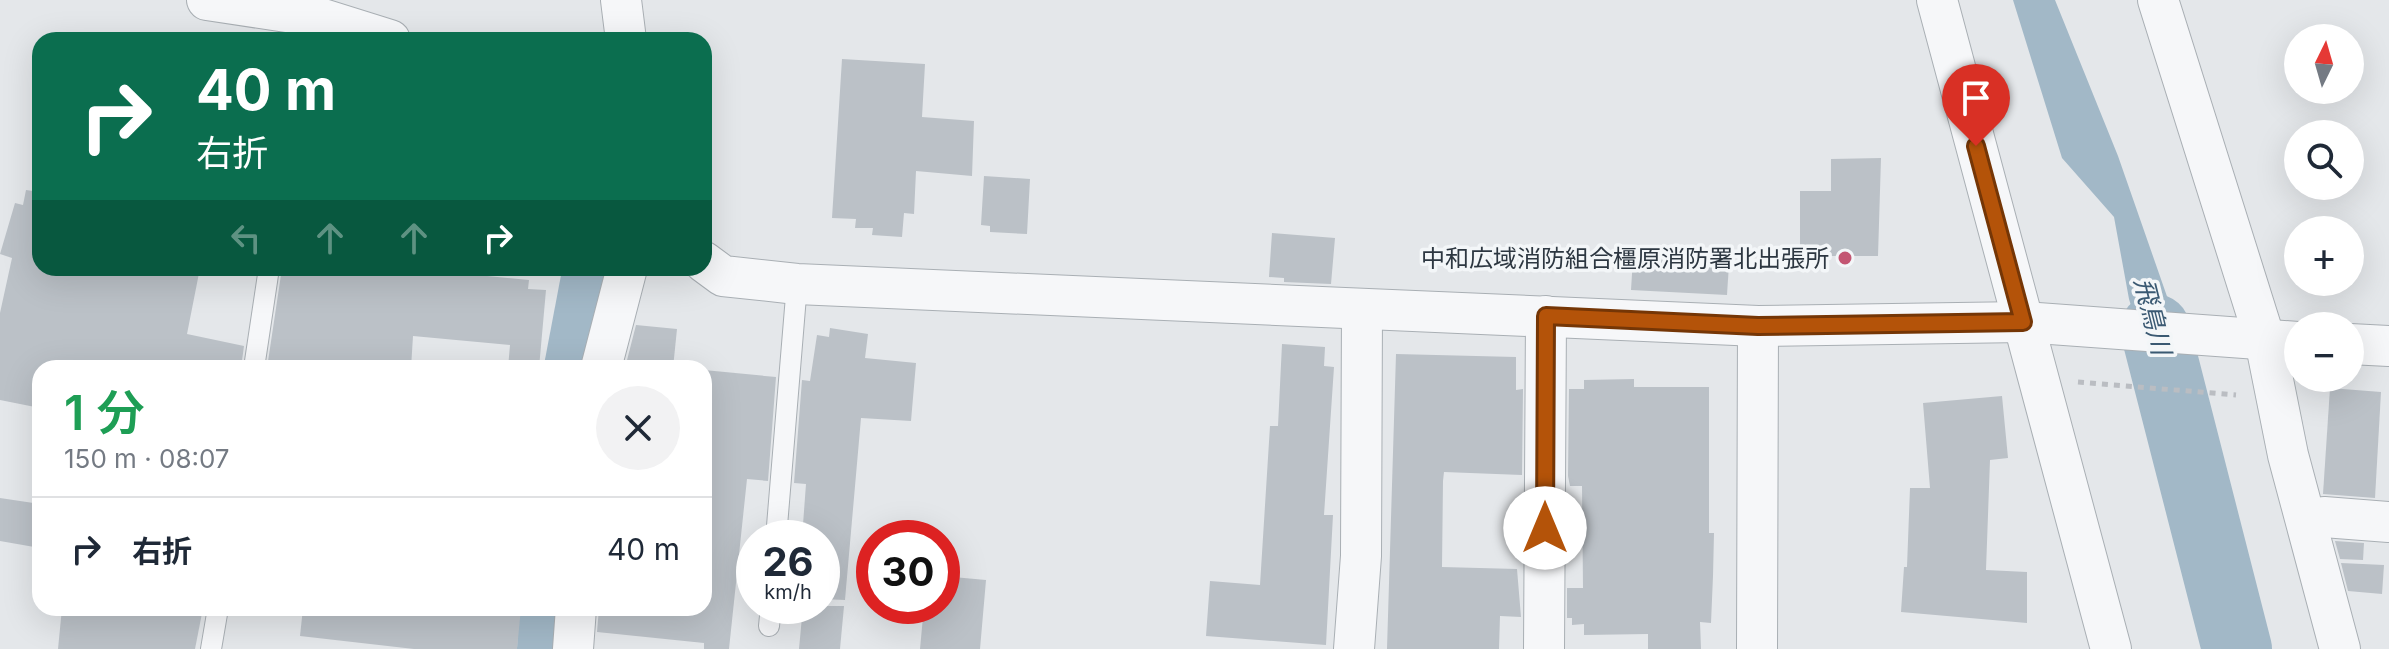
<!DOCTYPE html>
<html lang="ja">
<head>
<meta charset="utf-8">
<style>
	body { margin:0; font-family:Inter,"Noto Sans JP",sans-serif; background:#f2f2f3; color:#1f2937; height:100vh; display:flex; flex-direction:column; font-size:30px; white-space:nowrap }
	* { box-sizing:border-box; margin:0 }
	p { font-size:26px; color:#747a83 }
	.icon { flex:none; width:44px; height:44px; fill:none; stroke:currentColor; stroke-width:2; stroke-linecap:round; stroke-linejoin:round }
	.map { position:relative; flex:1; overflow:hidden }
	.side { position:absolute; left:32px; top:360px; width:680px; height:256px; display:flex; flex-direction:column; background:#fff; border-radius:24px; box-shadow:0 8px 32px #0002 }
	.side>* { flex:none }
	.banner { position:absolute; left:32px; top:32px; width:680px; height:244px; border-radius:24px; box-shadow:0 8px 32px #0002; background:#0b6e4f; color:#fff; overflow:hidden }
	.needle { width:52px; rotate:5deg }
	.fabs { position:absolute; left:2284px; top:24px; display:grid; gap:16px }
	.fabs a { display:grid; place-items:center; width:80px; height:80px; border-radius:50%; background:#fff; box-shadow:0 8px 32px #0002; font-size:40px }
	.speed { position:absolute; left:736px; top:520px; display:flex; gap:16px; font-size:40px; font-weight:700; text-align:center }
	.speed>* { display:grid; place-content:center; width:104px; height:104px; border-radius:50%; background:#fff; box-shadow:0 8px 32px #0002; line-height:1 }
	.speed small { font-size:20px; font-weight:400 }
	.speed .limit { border:12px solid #d22; background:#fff; color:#111 }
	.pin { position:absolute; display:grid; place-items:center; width:68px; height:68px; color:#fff; margin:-82px -34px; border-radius:50% 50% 50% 0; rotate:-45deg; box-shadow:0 0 8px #0007 }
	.pin .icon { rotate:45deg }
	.me { position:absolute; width:88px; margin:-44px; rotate:0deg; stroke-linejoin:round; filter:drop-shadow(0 0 6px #0008) }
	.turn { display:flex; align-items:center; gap:28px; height:168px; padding:0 32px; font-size:36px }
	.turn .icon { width:104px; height:104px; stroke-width:2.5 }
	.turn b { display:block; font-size:56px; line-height:68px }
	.lanes { display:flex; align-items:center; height:76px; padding:0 32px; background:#0003; justify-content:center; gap:40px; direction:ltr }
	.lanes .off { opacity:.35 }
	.round { display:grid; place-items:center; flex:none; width:84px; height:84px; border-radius:42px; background:#f2f2f3 }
	.head { display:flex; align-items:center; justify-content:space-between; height:136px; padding:0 32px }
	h1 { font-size:48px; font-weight:600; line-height:60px; color:#1e9e55 }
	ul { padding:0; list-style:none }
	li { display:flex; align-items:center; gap:24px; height:104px; padding:0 32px; border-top:2px solid #e0e1e3 }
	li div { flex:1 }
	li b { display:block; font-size:30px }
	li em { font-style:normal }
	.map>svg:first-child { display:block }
	.water { fill:#a2b8c7 }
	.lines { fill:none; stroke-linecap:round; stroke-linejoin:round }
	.river { stroke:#a2b8c7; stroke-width:70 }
	.building { fill:#bbc1c7 }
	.lane-casing { stroke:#a9afb4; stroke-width:22 }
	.street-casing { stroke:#a9afb4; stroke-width:42 }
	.path { stroke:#babdc2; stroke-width:5; stroke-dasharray:6 6; stroke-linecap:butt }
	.lane { stroke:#f6f7f9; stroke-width:20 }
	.street { stroke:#f6f7f9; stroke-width:40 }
	.route-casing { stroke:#753606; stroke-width:20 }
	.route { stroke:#b45309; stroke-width:14 }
	.poi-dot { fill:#c35572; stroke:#f3f6f8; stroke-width:3 }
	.labels { text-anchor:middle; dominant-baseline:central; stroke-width:7; stroke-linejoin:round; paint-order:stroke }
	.poi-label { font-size:24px; fill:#2d3741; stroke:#f3f6f8; text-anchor:end }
	.water-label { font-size:26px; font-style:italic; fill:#3a5972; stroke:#f3f6f8 }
</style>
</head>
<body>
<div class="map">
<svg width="2389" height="649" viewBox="0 0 2389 649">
	<rect width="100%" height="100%" fill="#e4e7ea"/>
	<path class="water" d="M2013,0h42l63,156 52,149 21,97 -26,40 -5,-39 -31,-104 -15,-82 -52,-59z"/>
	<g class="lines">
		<g class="river">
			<path d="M2155,329l82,320"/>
			<path d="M579,368l19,-100"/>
			<path d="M552,649l2,-41"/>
		</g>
	</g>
	<g class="building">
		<path d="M842,59l83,5 -3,53 52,4 -2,55 -56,-5 -2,43 -10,-1 -2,24 -30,-2 1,-7h-18l1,-9 -24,-1z"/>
		<path d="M1881,158l-3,98h-78v-65h31v-32z"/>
		<path d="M984,176l46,3 -3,55 -37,-2v-6l-9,-1z"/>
		<path d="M26,190l14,2v76h160l-13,66 57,12 -3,22h-201v40l-40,-8v-87l12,-55 -12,-4 15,-51 8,2z"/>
		<path d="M1272,233l63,5 -4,46 -47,-2v-4l-15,-1z"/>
		<path d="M1633,258l96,6 -2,31 -96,-5z"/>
		<path d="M282,268h176l-1,5 72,7 -1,9 18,1 -7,78h-31l2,-23 -97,-9 -2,32h-144z"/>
		<path d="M636,325l41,4 -4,39h-48z"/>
		<path d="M830,328l38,6 -3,24 51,5 -5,58 -50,-3 -16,182 -23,-1v-61h-20l4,-54 -12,-1 8,-103 8,1 7,-46 12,2z"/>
		<path d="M1282,344l43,3 -1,19 10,1 -10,148h9l-7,130 -120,-9 4,-55 50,4 10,-159h8z"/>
		<path d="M1396,354l120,3v33l7,-1 -1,86 -78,-3 -1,9 -1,86 75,2 4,48 -21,-1 -1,33h-112z"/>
		<path d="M704,370l72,7 -8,104 -21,-2 -18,170h-25v-6l-107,-11 2,-24h105z"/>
		<path d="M1634,379v8h75v146h5l-1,43 -2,47 -11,-1 1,27h-53v-15l-64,1v-11l-12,1v-7h-5v-30h16l-1,-102h-12l-2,-10 1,-87h15v-9z"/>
		<path d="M2330,388l51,4 -6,106 -52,-4z"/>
		<path d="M2002,396l6,62 -18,2 -4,110 41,2v51l-126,-11 3,-45h3l3,-79h20l-7,-85z"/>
		<path d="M0,498l40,6v44l-40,-7z"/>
		<path d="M2335,541l29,2 -1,17 -23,-1z"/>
		<path d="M2341,563l43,2 -2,29 -34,-3z"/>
		<path d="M942,576l44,4 -6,69h-60l4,-43h18z"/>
		<path d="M803,606h41l-4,43h-41z"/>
		<path d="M62,608h141l-8,41h-137z"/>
		<path d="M303,608h218l-4,41h-103l-114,-13z"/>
	</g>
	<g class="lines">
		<defs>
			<g id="lane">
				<path d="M254,368l15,-100"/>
				<path d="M776,538l21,-254"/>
				<path d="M769,626l2,-20"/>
				<path d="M211,649l7,-41"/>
			</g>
			<g id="street">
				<path d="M207,0l106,16 77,24"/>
				<path d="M621,0l5,40"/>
				<path d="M1937,0l174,649"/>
				<path d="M2158,0l107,340 23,115 52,194"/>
				<path d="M704,262l19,14 74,8 961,42 265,-4 275,20"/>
				<path d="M2350,344l39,2"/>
				<path d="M601,368l26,-100"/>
				<path d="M2324,517l65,5"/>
				<path d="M573,649l3,-41"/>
				<path d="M1354,649l7,-93 1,-246"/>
				<path d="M1544,649l2,-333"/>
				<path d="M1757,649l1,-323"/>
			</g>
		</defs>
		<use href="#lane" class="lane-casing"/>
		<use href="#street" class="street-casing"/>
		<path class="path" d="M2078,382l158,13"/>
		<use href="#lane" class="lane"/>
		<use href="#street" class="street"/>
	</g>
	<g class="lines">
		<defs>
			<path id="route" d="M1545,528l1,-212 212,10 265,-4 -47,-176"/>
		</defs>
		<use href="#route" class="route-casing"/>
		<use href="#route" class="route"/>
	</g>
	<circle class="poi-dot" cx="1845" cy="258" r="8"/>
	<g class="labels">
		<g class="poi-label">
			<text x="1829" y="258">中和広域消防組合橿原消防署北出張所</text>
		</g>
		<g class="water-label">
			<text transform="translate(2153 316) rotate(76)">飛鳥川</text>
		</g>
	</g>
</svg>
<div class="fabs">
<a><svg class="needle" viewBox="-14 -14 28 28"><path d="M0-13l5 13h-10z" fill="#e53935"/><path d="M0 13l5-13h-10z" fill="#747a83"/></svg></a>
<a><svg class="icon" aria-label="search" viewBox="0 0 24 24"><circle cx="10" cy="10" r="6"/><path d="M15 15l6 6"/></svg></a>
<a>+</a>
<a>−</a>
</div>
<div class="speed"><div>26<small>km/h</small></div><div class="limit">30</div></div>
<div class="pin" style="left:1976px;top:146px;background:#d93025"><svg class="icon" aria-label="arrive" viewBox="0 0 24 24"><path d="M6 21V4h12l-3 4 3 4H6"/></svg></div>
<svg class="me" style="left:1545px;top:528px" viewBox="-20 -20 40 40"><circle r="19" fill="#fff"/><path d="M0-13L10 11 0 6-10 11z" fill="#b45309"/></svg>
<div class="banner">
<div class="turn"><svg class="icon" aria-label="right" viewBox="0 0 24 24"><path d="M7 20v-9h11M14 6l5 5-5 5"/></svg><div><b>40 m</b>右折</div></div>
<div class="lanes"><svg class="icon off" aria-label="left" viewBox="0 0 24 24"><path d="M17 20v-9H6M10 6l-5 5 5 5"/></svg><svg class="icon off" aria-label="ahead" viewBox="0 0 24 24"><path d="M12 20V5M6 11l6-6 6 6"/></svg><svg class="icon off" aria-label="ahead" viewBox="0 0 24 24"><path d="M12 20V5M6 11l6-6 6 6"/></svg><svg class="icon" aria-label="right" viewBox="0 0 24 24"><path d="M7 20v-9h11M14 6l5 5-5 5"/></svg></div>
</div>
<section class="side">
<div class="head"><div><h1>1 分</h1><p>150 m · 08:07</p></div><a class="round"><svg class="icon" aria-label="close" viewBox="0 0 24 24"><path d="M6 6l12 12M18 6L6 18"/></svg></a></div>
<ul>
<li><svg class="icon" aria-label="right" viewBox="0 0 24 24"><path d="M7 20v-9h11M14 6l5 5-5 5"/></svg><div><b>右折</b></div><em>40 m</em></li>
</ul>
</section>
</div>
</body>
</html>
